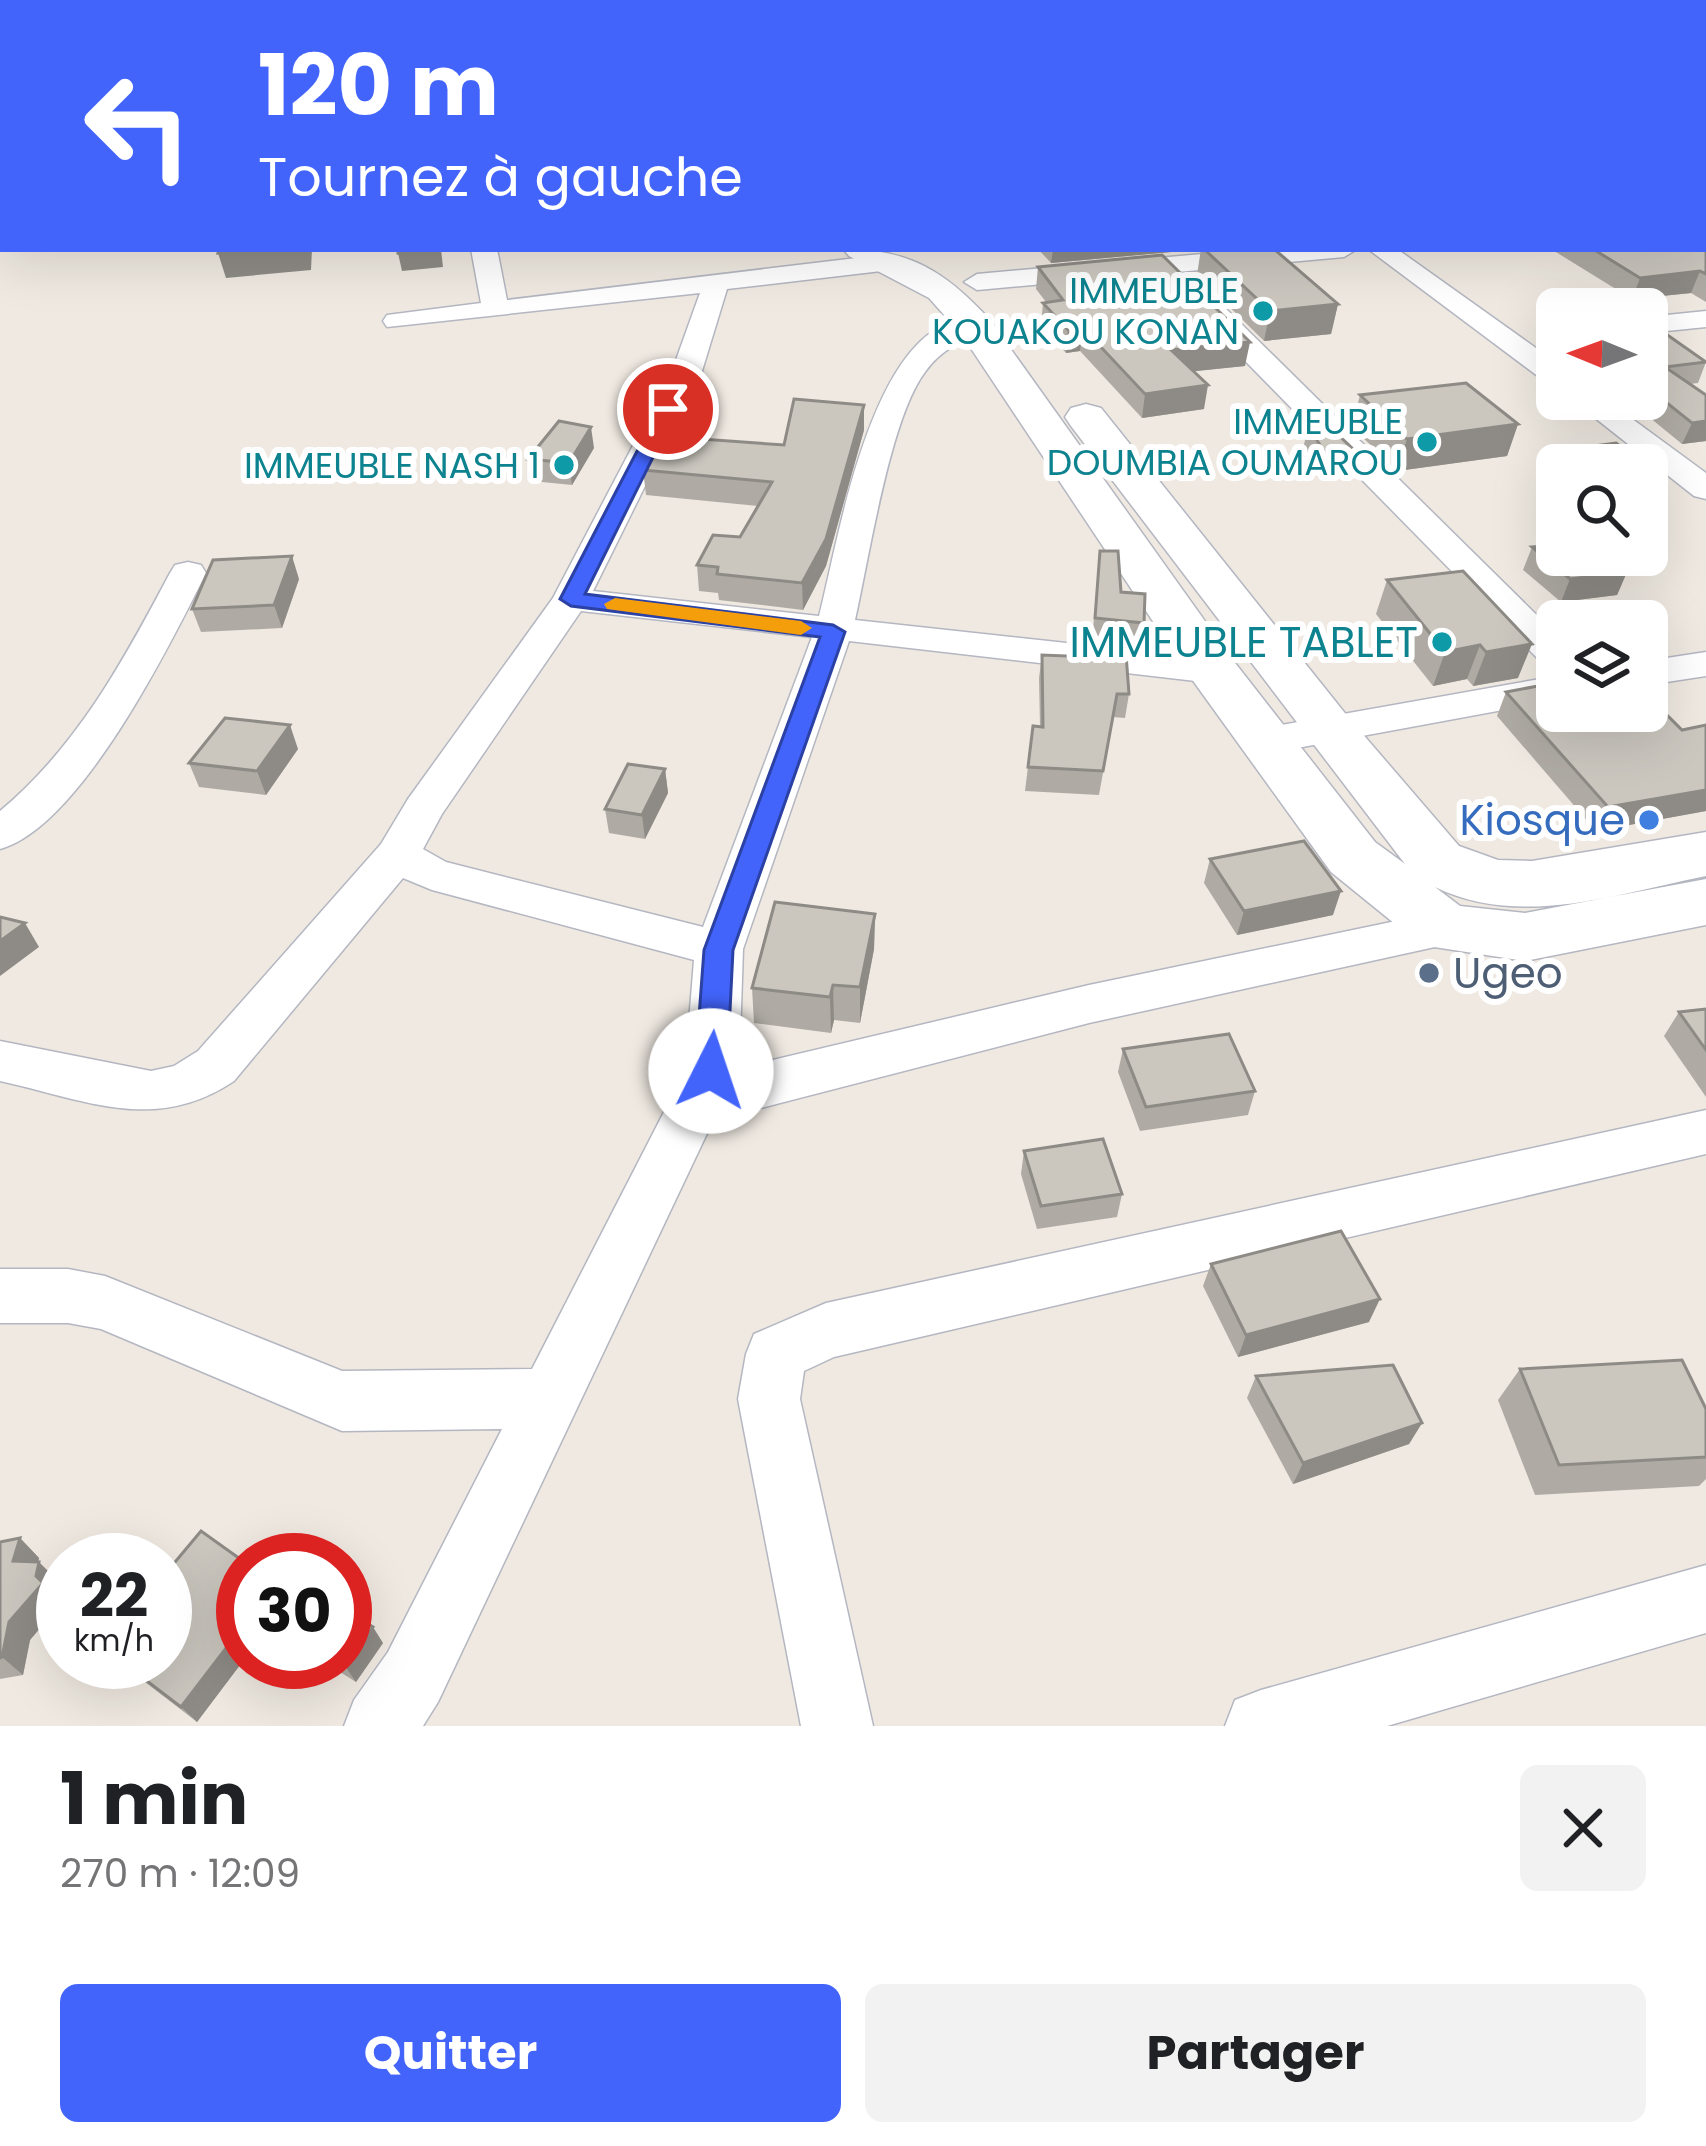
<!DOCTYPE html>
<html lang="fr">
<head>
<meta charset="utf-8">
<style>
	body { margin:0; font-family:Poppins,sans-serif; background:#f2f2f2; color:#202124; height:100vh; display:flex; flex-direction:column; font-size:45px; white-space:nowrap }
	* { box-sizing:border-box; margin:0 }
	p { font-size:39px; color:#757577 }
	.icon { flex:none; width:66px; height:66px; fill:none; stroke:currentColor; stroke-width:2; stroke-linecap:round; stroke-linejoin:round }
	.map { position:relative; height:1726px; overflow:hidden }
	.details { display:flex; flex-direction:column; background:#fff; flex:1 }
	.details>* { flex:none }
	.top-card { position:absolute; left:0px; top:0px; width:1707px; height:252px; box-shadow:0 12px 48px #0002; background:#4264fb; color:#fff; overflow:hidden }
	.needle { width:78px; rotate:271deg }
	.buttons { position:absolute; left:1536px; top:288px; display:grid; gap:24px }
	.buttons a { display:grid; place-items:center; width:132px; height:132px; border-radius:18px; background:#fff; box-shadow:0 12px 48px #0002; font-size:60px }
	.speed { position:absolute; left:36px; top:1533px; display:flex; gap:24px; font-size:60px; font-weight:700; text-align:center }
	.speed>* { display:grid; place-content:center; width:156px; height:156px; border-radius:50%; background:#fff; box-shadow:0 12px 48px #0002; line-height:1 }
	.speed small { font-size:30px; font-weight:400 }
	.speed .limit { border:18px solid #d22; background:#fff; color:#111 }
	.pin { position:absolute; display:grid; place-items:center; width:102px; height:102px; color:#fff; margin:-51px; border:6px solid #fff; border-radius:50%; box-shadow:0 3px 12px #0007 }
	.me { position:absolute; width:132px; margin:-66px; rotate:4deg; stroke-linejoin:round; filter:drop-shadow(0 0 9px #0008) }
	.turn { display:flex; align-items:center; gap:42px; height:252px; padding:0 60px; font-size:54px }
	.turn .icon { width:156px; height:156px; stroke-width:2.5 }
	.turn b { display:block; font-size:84px; line-height:102px }
	.round { display:grid; place-items:center; flex:none; width:126px; height:126px; border-radius:18px; background:#f2f2f2 }
	.head { display:flex; align-items:center; justify-content:space-between; height:204px; padding:0 60px }
	h1 { font-size:72px; font-weight:700; line-height:90px }
	.primary-button { display:flex; gap:24px; margin-top:auto; padding:24px 60px }
	.primary-button a { flex:1; height:138px; border-radius:18px; background:#4264fb; color:#fff; font-size:48px; font-weight:700; line-height:138px; text-align:center }
	.primary-button a+a { background:#f2f2f2; color:#202124 }
	.map>svg:first-child { display:block }
	.lines { fill:none; stroke-linecap:round; stroke-linejoin:round }
	.street-casing { stroke:#b4b7c1; stroke-width:3 }
	.secondary-casing { stroke:#b4b7c1; stroke-width:3 }
	.street { fill:#fff; fill-rule:evenodd }
	.secondary { fill:#fff; fill-rule:evenodd }
	.wall { fill:#afaba4 }
	.shaded-wall { fill:#8e8b86 }
	.building { fill:#cbc7bf; stroke:#8e8b86; stroke-width:3 }
	.route { fill:#4264fb; stroke:#2b41a3; stroke-width:3 }
	.slow { fill:#f59e0b }
	.culture-dot { fill:#0f9aa8; stroke:#fff; stroke-width:4.5 }
	.shop-dot { fill:#3f7fe0; stroke:#fff; stroke-width:4.5 }
	.service-dot { fill:#5c6f8a; stroke:#fff; stroke-width:4.5 }
	.labels { text-anchor:middle; dominant-baseline:central; stroke-width:12; stroke-linejoin:round; paint-order:stroke }
	.far-culture-label { font-size:36px; fill:#0d838f; stroke:#fff; text-anchor:end }
	.culture-label { font-size:42px; fill:#0d838f; stroke:#fff; text-anchor:end }
	.shop-label { font-size:42px; fill:#366cbe; stroke:#fff; text-anchor:end }
	.service-label { font-size:42px; fill:#4e5e75; stroke:#fff; text-anchor:start }
</style>
</head>
<body>
<div class="map">
<svg width="1706" height="1726" viewBox="0 0 1706 1726">
	<rect width="100%" height="100%" fill="#efe9e1"/>
	<g class="lines">
		<defs>
			<g id="street">
				<path d="M384,0h68l2,3h-67z"/>
				<path d="M541,0h20l-22,3z"/>
				<path d="M997,0h18l-19,3z"/>
				<path d="M1552,0h23l2,3h-22z"/>
				<path d="M1704,56l2,1v12l-2,-1z"/>
				<rect x="0" y="107" width="3" height="12"/>
				<path d="M471,249h26l10,51 383,-46 13,8 -13,8 -163,19 -25,82 -109,220 226,25c19,-71 56,-322 167,-294l4,6 -4,6c-26,6 -45,16 -61,38 -35,46 -56,186 -70,248l358,39 14,4 5,8 -5,8 -14,4 -364,-42 -106,308 -4,119 350,-83 355,-74 17,5 7,12 -7,12 -17,5 -355,78 -340,88 -29,-5 -282,596 -15,24h-79l10,-26 34,-48 114,-223 -160,2 -241,-102 -33,-6h-68v-54h68l37,7 237,95 190,-2 153,-298 9,-111 -262,-70 -29,-12 -169,203c-79,53 -148,19 -234,0v-40l151,30 23,-5 24,-15 183,-207 27,-45 145,-201 119,-227 28,-78 -313,34 -4,-6 4,-6 94,-12zM581,611l231,26 -109,290 -257,-65 -23,-13 19,-35z"/>
				<path d="M1259,249h98l-13,8 -367,33 -13,-8 13,-8z"/>
				<path d="M1368,249h29l160,114v23l-10,-3z"/>
				<path d="M1207,298l10,2 340,335v32l-14,-3 -346,-352 -3,-6 3,-6z"/>
				<path d="M1706,311v16l-59,6v-16z"/>
				<path d="M1571,399h34l101,74v26l-12,-3z"/>
				<path d="M188,562l13,3 5,8c-36,72 -126,254 -206,276v-38c77,-64 124,-151 170,-238l5,-8z"/>
				<path d="M1706,652v24l-59,9v-24z"/>
				<path d="M1557,676v24l-287,53 -15,-4 -6,-9 6,-9 15,-4z"/>
				<path d="M1706,1110v44l-872,203 -30,14 -4,28 73,327h-72l-63,-327 8,-45 8,-20 72,-31z"/>
				<path d="M1706,1565v68l-319,93h-162l10,-26 26,-10z"/>
			</g>
			<g id="secondary">
				<path d="M306,0h29l2,3h-29z"/>
				<path d="M843,249c67,0 103,23 147,71l242,339 143,183 30,22 -334,-438 -6,-9 6,-9 15,-4 15,4 247,309 111,129 39,14 34,1 174,-29v44c-86,17 -186,53 -271,11l25,19 65,7 181,-34v46l-181,36 -104,-16 -90,-73 -145,-201 -224,-336 -33,-37 -80,-42z"/>
			</g>
		</defs>
		<use href="#street" class="street-casing"/>
		<use href="#secondary" class="secondary-casing"/>
		<use href="#street" class="street"/>
		<use href="#secondary" class="secondary"/>
	</g>
	<g class="wall">
		<path d="M1706,121v181l-15,-9 -59,6 -81,-50h153z"/>
		<path d="M1038,249h144v2l-131,12z"/>
		<path d="M1201,249h73l64,55 -7,30 -67,7 -67,-66z"/>
		<path d="M1038,267l207,99 -51,5 10,38 -62,9 -62,-67 -14,2 -25,-27 2,-23 3,-1 -10,-13z"/>
		<path d="M1647,336l59,26 -8,21 -8,1 16,11v46l-24,3 -55,-45h20z"/>
		<path d="M1360,395l158,29 -11,32 -110,15 -45,-44z"/>
		<path d="M1308,427l41,45 -28,5 -18,-28z"/>
		<path d="M864,430l-38,136 -23,44 -84,-10 -1,-7 -19,-2 -2,-26 43,-28 18,-31 -112,-11 -3,-25z"/>
		<path d="M594,448l-22,37 -40,-4 -4,-22z"/>
		<path d="M1571,449l73,16h-79z"/>
		<path d="M1532,547l95,25 -10,23 -56,7 -38,-32z"/>
		<path d="M1100,551l21,41 23,31 -4,24 -48,-6z"/>
		<path d="M1463,571l55,107 -45,8 -6,-7 -34,7 -57,-72 11,-34z"/>
		<path d="M299,579l-17,49 -81,4 -9,-23z"/>
		<path d="M1042,655l87,39 -4,24 -12,-1 -14,78 -74,-4 8,-65 7,1 -1,-49z"/>
		<path d="M1506,692l51,19 125,19 24,-5v86l-110,20 -99,-115z"/>
		<path d="M298,749l-32,46 -67,-8 -10,-24z"/>
		<path d="M665,769l3,24 -23,46 -36,-6 -4,-24z"/>
		<path d="M1210,859l123,56 -96,20 -33,-52z"/>
		<path d="M875,914l-1,35 -14,74 -26,-3 -3,13 -77,-10 -2,-35z"/>
		<path d="M1706,1009v88l-42,-61 15,-24z"/>
		<path d="M1123,1049l132,42 -7,24 -108,16 -22,-59z"/>
		<path d="M1024,1151l98,43 -5,23 -80,12 -16,-55z"/>
		<path d="M1211,1264l158,58 -131,35 -35,-71z"/>
		<path d="M1520,1369l186,40v70l-7,7 -164,9 -37,-95z"/>
		<path d="M1256,1376l166,47 -13,21 -116,40 -46,-86z"/>
		<path d="M20,1538l19,20 -1,4 20,19 -2,14 6,7 -32,38 -7,35 -23,4v-137z"/>
		<path d="M243,1561v100l-46,61 -78,-60h46z"/>
		<path d="M383,1643l-27,39 -32,-20h21z"/>
	</g>
	<g class="shaded-wall">
		<path d="M0,0h14l-2,3h-9v12l-3,4z"/>
		<path d="M260,249h52l-1,21 -85,8 -8,-25z"/>
		<path d="M441,249l2,18 -41,4 -4,-18z"/>
		<path d="M1053,249h129v2l-131,12z"/>
		<path d="M1700,271l-9,22 -59,6 8,-21z"/>
		<path d="M1338,304l-7,30 -67,7 6,-30z"/>
		<path d="M1083,328l-3,23 -14,2 2,-23z"/>
		<path d="M1250,342l-5,24 -77,8 3,-24z"/>
		<path d="M1208,385l-4,24 -62,9 3,-24z"/>
		<path d="M864,405v25l-38,136 -23,44 -1,-27z"/>
		<path d="M1706,421v20l-24,3 10,-21z"/>
		<path d="M1518,424l-11,32 -110,15 10,-32z"/>
		<path d="M591,427l3,21 -22,37 -3,-22z"/>
		<path d="M1355,451l-6,21 -28,5 6,-22z"/>
		<path d="M292,556l7,23 -17,49 -8,-23z"/>
		<path d="M1627,572l-10,23 -56,7 9,-23z"/>
		<path d="M1532,644l-14,34 -45,8 13,-34z"/>
		<path d="M1480,645l-13,34 -34,7 12,-34z"/>
		<path d="M290,725l8,24 -32,46 -9,-24z"/>
		<path d="M665,769l3,24 -23,46 -3,-24z"/>
		<path d="M1706,790v21l-110,20 12,-24z"/>
		<path d="M1341,891l-8,24 -96,20 7,-24z"/>
		<path d="M875,914l-1,35 -14,74v-36z"/>
		<path d="M25,923l14,24 -39,29v-35z"/>
		<path d="M833,985l1,35 -3,13 -1,-36z"/>
		<path d="M1380,1299l-11,23 -131,35 8,-22z"/>
		<path d="M1422,1423l-13,21 -116,40 10,-21z"/>
		<path d="M20,1538l19,20 -5,22 -21,-19z"/>
		<path d="M39,1562l19,19 -2,14 6,7 -32,38 -7,35 -21,-18 7,-35 27,-46z"/>
		<path d="M243,1626v35l-46,61 -16,-15z"/>
		<path d="M373,1627l10,16 -27,39 -11,-16z"/>
	</g>
	<g class="building">
		<path d="M29,0h251l8,3h-261z"/>
		<path d="M552,0h163l-3,3h-163z"/>
		<path d="M795,0h154l-2,3 -154,-1z"/>
		<path d="M3,50v22h-3v-16z"/>
		<path d="M1704,121h2v153l-6,-3 -60,7 -47,-29h111z"/>
		<path d="M219,249h41l-42,4z"/>
		<path d="M398,249h37l-37,4z"/>
		<path d="M1204,249h70l64,55 -68,7z"/>
		<path d="M1162,255l88,87 -79,8 37,35 -63,9 -62,-66 -15,2 -25,-27 20,-3 -25,-33z"/>
		<path d="M1666,334l40,28 -41,5 41,28v26l-14,2 -45,-36v-51z"/>
		<path d="M1466,383l52,41 -111,15 -47,-44z"/>
		<path d="M794,399l70,6 -38,134 -24,44 -85,-9 1,-7 -21,-2 16,-30 27,2 32,-55 -129,-12 17,-34 124,9z"/>
		<path d="M559,421l32,6 -22,36 -41,-4z"/>
		<path d="M1328,425l27,26 -28,4 -19,-28z"/>
		<path d="M1616,443l28,22h-53l-20,-16z"/>
		<path d="M1557,545v10h51l19,17 -57,7 -38,-32z"/>
		<path d="M1100,551h18l3,41 24,2 -1,29 -49,-5z"/>
		<path d="M292,556l-18,49 -82,4 21,-49z"/>
		<path d="M1463,571l69,73 -46,8 -6,-7 -35,7 -58,-72z"/>
		<path d="M1093,650l33,4 3,40h-12l-14,77 -75,-4 5,-41 10,1 -1,-72 50,2z"/>
		<path d="M1554,683l3,3v25h90v-16l35,35 24,-5v65l-98,17 -102,-115z"/>
		<path d="M225,718l65,7 -33,46 -68,-8z"/>
		<path d="M628,764l37,5 -23,46 -37,-6z"/>
		<path d="M1304,841l37,50 -97,20 -34,-52z"/>
		<path d="M775,902l100,12 -15,73 -27,-2 -3,12 -78,-9z"/>
		<path d="M0,917l25,6 -25,18z"/>
		<path d="M1706,1009v41l-27,-38z"/>
		<path d="M1229,1034l26,57 -109,16 -23,-58z"/>
		<path d="M1103,1139l19,55 -81,12 -17,-55z"/>
		<path d="M1341,1231l39,68 -134,36 -35,-71z"/>
		<path d="M1682,1360l24,49v48l-147,8 -39,-96z"/>
		<path d="M1393,1365l29,58 -119,40 -47,-87z"/>
		<path d="M201,1531l42,30v65l-62,81 -59,-45h43v-88z"/>
		<path d="M20,1538l-7,23 26,1 -3,14 7,7 -34,39 -7,35 -2,1v-116z"/>
		<path d="M345,1610l28,17 -28,39 -7,-4h7z"/>
	</g>
	<path class="route" d="M668,403l9,6 -92,185 248,31 12,7 -112,318 -6,121 -5,9 -11,4 -11,-4 -5,-9 9,-121 116,-313 -249,-31 -11,-7 99,-190z"/>
	<path class="slow" d="M615,598l186,23 11,7 -11,7 -194,-26 -3,-5z"/>
	<g class="culture-dot">
		<circle cx="1263" cy="311" r="12"/>
		<circle cx="1427" cy="442" r="12"/>
		<circle cx="564" cy="465" r="12"/>
		<circle cx="1442" cy="642" r="12"/>
	</g>
	<circle class="shop-dot" cx="1649" cy="820" r="12"/>
	<circle class="service-dot" cx="1429" cy="973" r="12"/>
	<g class="labels">
		<g class="far-culture-label">
			<text x="1239" y="290">IMMEUBLE<tspan x="1239" dy="41">KOUAKOU KONAN</tspan></text>
			<text x="1403" y="421">IMMEUBLE<tspan x="1403" dy="41">DOUMBIA OUMAROU</tspan></text>
			<text x="540" y="465">IMMEUBLE NASH 1</text>
		</g>
		<g class="culture-label">
			<text x="1418" y="642">IMMEUBLE TABLET</text>
		</g>
		<g class="shop-label">
			<text x="1625" y="820">Kiosque</text>
		</g>
		<g class="service-label">
			<text x="1453" y="973">Ugeo</text>
		</g>
	</g>
</svg>
<div class="buttons">
<a><svg class="needle" viewBox="-14 -14 28 28"><path d="M0-13l5 13h-10z" fill="#e53935"/><path d="M0 13l5-13h-10z" fill="#757577"/></svg></a>
<a><svg class="icon" aria-label="search" viewBox="0 0 24 24"><circle cx="10" cy="10" r="6"/><path d="M15 15l6 6"/></svg></a>
<a><svg class="icon" aria-label="layers" viewBox="0 0 24 24"><path d="M12 4l9 5-9 5-9-5zM3 14l9 5 9-5"/></svg></a>
</div>
<div class="speed"><div>22<small>km/h</small></div><div class="limit">30</div></div>
<div class="pin" style="left:668px;top:409px;background:#d93025"><svg class="icon" aria-label="arrive" viewBox="0 0 24 24"><path d="M6 21V4h12l-3 4 3 4H6"/></svg></div>
<svg class="me" style="left:711px;top:1071px" viewBox="-20 -20 40 40"><circle r="19" fill="#fff"/><path d="M0-13L10 11 0 6-10 11z" fill="#4264fb"/></svg>
<div class="top-card">
<div class="turn"><svg class="icon" aria-label="left" viewBox="0 0 24 24"><path d="M17 20v-9H6M10 6l-5 5 5 5"/></svg><div><b>120 m</b>Tournez à gauche</div></div>
</div>
</div>
<section class="details">
<div class="head"><div><h1>1 min</h1><p>270 m · 12:09</p></div><a class="round"><svg class="icon" aria-label="close" viewBox="0 0 24 24"><path d="M6 6l12 12M18 6L6 18"/></svg></a></div>
<div class="primary-button"><a>Quitter</a><a>Partager</a></div>
</section>
</body>
</html>
